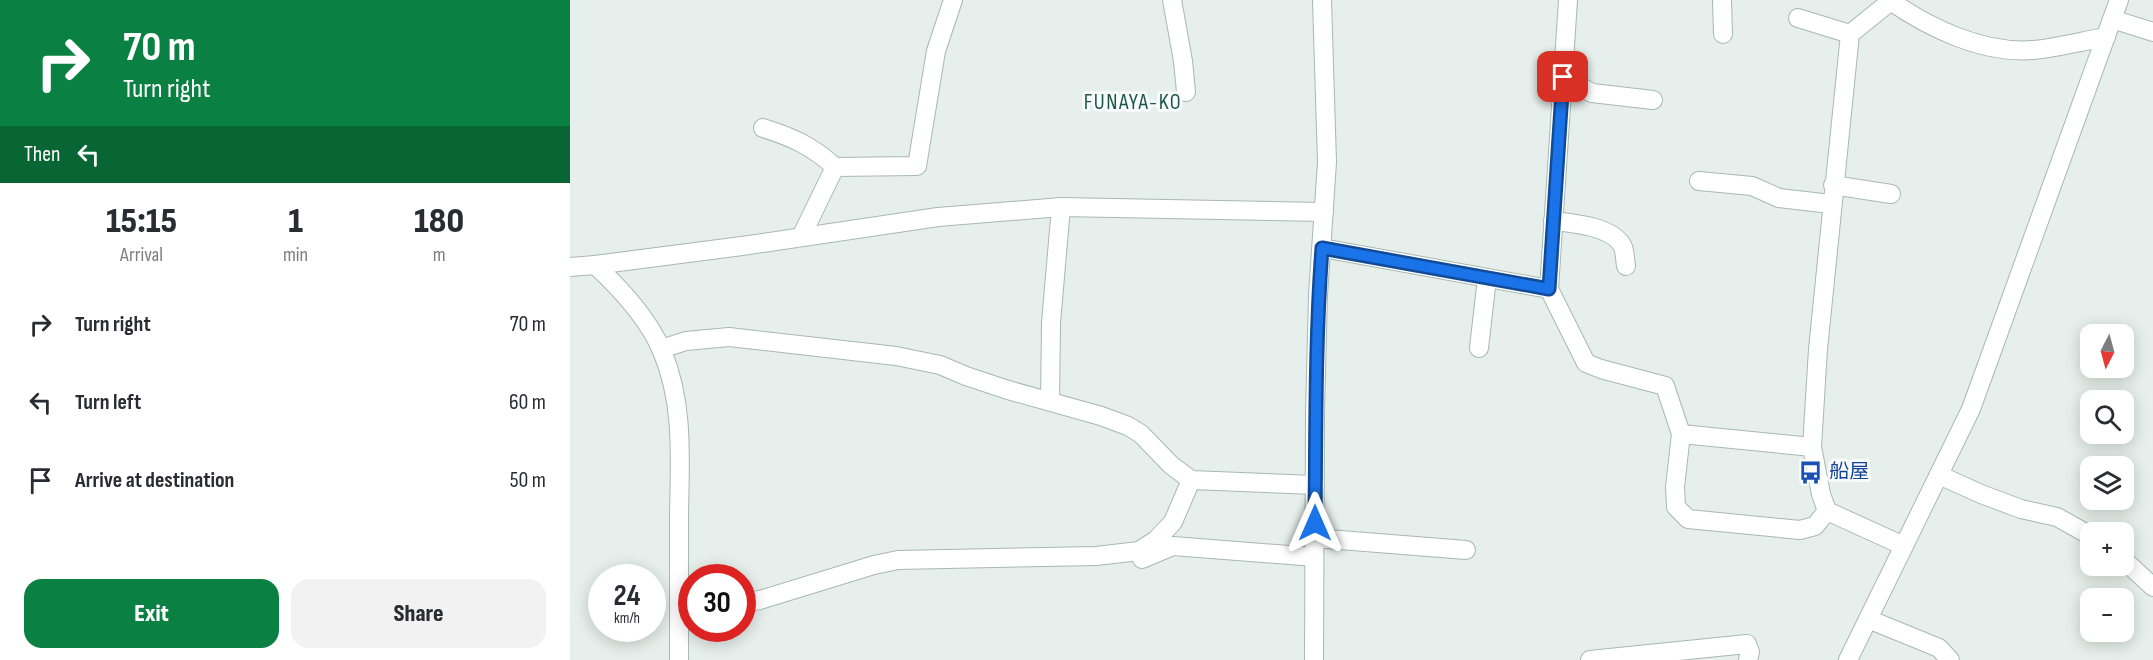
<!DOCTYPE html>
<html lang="en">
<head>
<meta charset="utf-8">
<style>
	body { margin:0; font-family:"Sofia Sans Condensed","Noto Sans JP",sans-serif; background:#f2f2f3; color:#2b2b33; height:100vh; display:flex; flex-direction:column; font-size:22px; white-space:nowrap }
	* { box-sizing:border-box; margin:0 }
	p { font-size:20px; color:#7c7c81 }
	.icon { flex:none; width:33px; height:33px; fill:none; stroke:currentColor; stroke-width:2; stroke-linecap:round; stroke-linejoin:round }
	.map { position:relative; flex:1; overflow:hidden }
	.side { display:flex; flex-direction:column; background:#fff; width:570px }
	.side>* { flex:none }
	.top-card { background:#0b8043; color:#fff; overflow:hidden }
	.needle { width:39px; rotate:186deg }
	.tools { position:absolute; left:1510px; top:324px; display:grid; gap:12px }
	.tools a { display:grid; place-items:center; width:54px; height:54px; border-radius:12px; background:#fff; box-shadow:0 3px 15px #0003; font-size:30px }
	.speed { position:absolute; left:18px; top:564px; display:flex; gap:12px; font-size:30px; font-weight:700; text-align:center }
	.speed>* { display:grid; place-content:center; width:78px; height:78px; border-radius:50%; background:#fff; box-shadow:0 3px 15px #0003; line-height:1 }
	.speed small { font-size:15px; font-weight:400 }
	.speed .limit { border:9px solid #d22; background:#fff; color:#111 }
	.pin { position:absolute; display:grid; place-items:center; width:51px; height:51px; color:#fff; margin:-26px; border-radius:12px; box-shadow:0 3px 9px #0006 }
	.me { position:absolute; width:66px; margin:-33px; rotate:0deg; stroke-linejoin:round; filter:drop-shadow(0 0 4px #0008) }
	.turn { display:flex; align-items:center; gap:21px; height:126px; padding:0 24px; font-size:27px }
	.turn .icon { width:78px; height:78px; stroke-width:2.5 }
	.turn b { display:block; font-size:42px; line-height:51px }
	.then { display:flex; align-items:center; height:57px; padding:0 24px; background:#0003; gap:12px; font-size:22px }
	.eta { display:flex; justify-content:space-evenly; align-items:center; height:102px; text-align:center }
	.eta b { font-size:36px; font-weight:800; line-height:42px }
	.cta { display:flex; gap:12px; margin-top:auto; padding:12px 24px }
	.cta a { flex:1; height:69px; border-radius:18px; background:#0b8043; color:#fff; font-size:24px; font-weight:800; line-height:69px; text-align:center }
	.cta a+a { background:#f2f2f3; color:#2b2b33 }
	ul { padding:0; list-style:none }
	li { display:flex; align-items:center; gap:18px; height:78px; padding:0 24px }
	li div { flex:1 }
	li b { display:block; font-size:22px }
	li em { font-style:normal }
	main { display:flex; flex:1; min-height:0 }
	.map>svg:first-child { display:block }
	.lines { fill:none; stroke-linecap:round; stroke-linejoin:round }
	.minor-casing { stroke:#a8b8b2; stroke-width:20 }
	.minor { stroke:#fff; stroke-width:18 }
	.route-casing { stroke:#114b97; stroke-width:15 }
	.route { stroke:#1a73e8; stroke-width:10 }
	.labels { text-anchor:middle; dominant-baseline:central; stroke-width:6; stroke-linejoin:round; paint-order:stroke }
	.transit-label { font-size:20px; fill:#164399; stroke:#f7fbf9; text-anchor:start }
	.quarter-label { font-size:22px; letter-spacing:1.5px; fill:#1f5548; stroke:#f7fbf9 }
</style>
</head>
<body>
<main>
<section class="side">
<div class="top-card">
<div class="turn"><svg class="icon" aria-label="right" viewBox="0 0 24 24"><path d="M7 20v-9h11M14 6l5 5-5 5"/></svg><div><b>70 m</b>Turn right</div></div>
<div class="then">Then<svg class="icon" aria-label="left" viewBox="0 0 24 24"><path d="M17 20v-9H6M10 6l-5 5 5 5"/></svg></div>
</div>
<div class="eta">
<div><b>15:15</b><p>Arrival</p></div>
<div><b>1</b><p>min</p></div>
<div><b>180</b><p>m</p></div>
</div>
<ul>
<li><svg class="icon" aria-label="right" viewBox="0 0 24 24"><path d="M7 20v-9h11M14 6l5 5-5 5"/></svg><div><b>Turn right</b></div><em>70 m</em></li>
<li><svg class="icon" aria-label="left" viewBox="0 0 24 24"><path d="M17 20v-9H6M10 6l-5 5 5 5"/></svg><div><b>Turn left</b></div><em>60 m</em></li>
<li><svg class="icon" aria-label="arrive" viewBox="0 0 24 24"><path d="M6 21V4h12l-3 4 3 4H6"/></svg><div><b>Arrive at destination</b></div><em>50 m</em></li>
</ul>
<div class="cta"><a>Exit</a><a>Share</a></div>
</section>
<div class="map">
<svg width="1583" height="660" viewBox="0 0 1583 660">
	<rect width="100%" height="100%" fill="#e6efeb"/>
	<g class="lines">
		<defs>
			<g id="minor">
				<path d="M602,0l11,61 3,31"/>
				<path d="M998,0l-19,289 37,74 15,6 64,17 16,48 -6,53 1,20 12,12 112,11 15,-4 12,-15 77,35"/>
				<path d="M1152,0l1,34"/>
				<path d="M1319,0c40,28 94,54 144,50 24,-2 49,-9 73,-13"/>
				<path d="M1228,18l52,16"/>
				<path d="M1542,19l41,13"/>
				<path d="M993,77l29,16 61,7"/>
				<path d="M193,128c29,9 49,18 72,39l-34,70"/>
				<path d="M265,167l82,-1 19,-115 17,-51"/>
				<path d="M1129,181l53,5 27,12 52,6"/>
				<path d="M1263,185l58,9"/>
				<path d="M983,221c19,2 60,5 70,26 2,5 2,13 3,19"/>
				<path d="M752,248l227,41"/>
				<path d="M25,265l147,-19 196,-29 123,-10 263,5"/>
				<path d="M0,267l25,-2c26,24 53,53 67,86 22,52 18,108 17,163 0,48 0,97 0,146"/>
				<path d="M909,348l8,-70"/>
				<path d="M91,349l25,-8 43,-4 167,19 44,9 26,11 42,14 93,26 27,10 13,8 30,31 20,15"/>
				<path d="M480,402l1,-79 10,-116"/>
				<path d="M1111,434l131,13 9,47 6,17"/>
				<path d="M1242,447l6,-98 32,-315 41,-33"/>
				<path d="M1369,475l42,19 40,15 36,8 34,19"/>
				<path d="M745,538l151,12"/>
				<path d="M572,559l31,-13 141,11"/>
				<path d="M1554,560l29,27"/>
				<path d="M172,603l18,-3 114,-35 24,-5 198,-4 43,-5 17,-11 17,-18 18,-42 124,5"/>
				<path d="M1298,619l71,29 11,12"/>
				<path d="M744,660l1,-248 3,-117 9,-133 -5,-162"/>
				<path d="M1020,660l157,-16 3,8 -2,8"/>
				<path d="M1278,660l123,-251 148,-409"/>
			</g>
		</defs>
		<use href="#minor" class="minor-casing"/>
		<use href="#minor" class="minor"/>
	</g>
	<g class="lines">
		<defs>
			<path id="route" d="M745,523c1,-92 0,-183 7,-275l227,41 14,-212"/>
		</defs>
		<use href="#route" class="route-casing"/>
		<use href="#route" class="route"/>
	</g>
	<defs>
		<symbol id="bus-bare" viewBox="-9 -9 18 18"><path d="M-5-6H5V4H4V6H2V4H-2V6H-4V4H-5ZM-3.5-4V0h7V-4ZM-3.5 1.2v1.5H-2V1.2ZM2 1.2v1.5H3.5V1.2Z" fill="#1a4fb4" stroke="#f7fbf9" stroke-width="2.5" paint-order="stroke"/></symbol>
	</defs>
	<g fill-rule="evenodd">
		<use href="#bus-bare" x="1224" y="456" width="33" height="33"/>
	</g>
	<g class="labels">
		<g class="transit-label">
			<text x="1259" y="472">船屋</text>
		</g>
		<g class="quarter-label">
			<text x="563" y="102">FUNAYA-KO</text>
		</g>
	</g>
</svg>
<div class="tools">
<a><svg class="needle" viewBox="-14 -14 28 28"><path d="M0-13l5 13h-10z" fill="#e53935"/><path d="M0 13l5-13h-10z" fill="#7c7c81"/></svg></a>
<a><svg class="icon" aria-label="search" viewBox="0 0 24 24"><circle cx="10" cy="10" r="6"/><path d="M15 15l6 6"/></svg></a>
<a><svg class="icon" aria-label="layers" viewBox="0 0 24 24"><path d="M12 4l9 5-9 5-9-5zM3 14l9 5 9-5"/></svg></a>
<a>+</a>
<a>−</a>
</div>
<div class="speed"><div>24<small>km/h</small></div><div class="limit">30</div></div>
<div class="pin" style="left:993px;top:77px;background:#d93025"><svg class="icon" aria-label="arrive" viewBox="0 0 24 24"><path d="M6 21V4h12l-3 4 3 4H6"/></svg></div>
<svg class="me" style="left:745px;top:523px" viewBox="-20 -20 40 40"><path d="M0-17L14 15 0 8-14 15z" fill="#1a73e8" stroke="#fff" stroke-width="4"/></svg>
</div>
</main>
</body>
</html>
